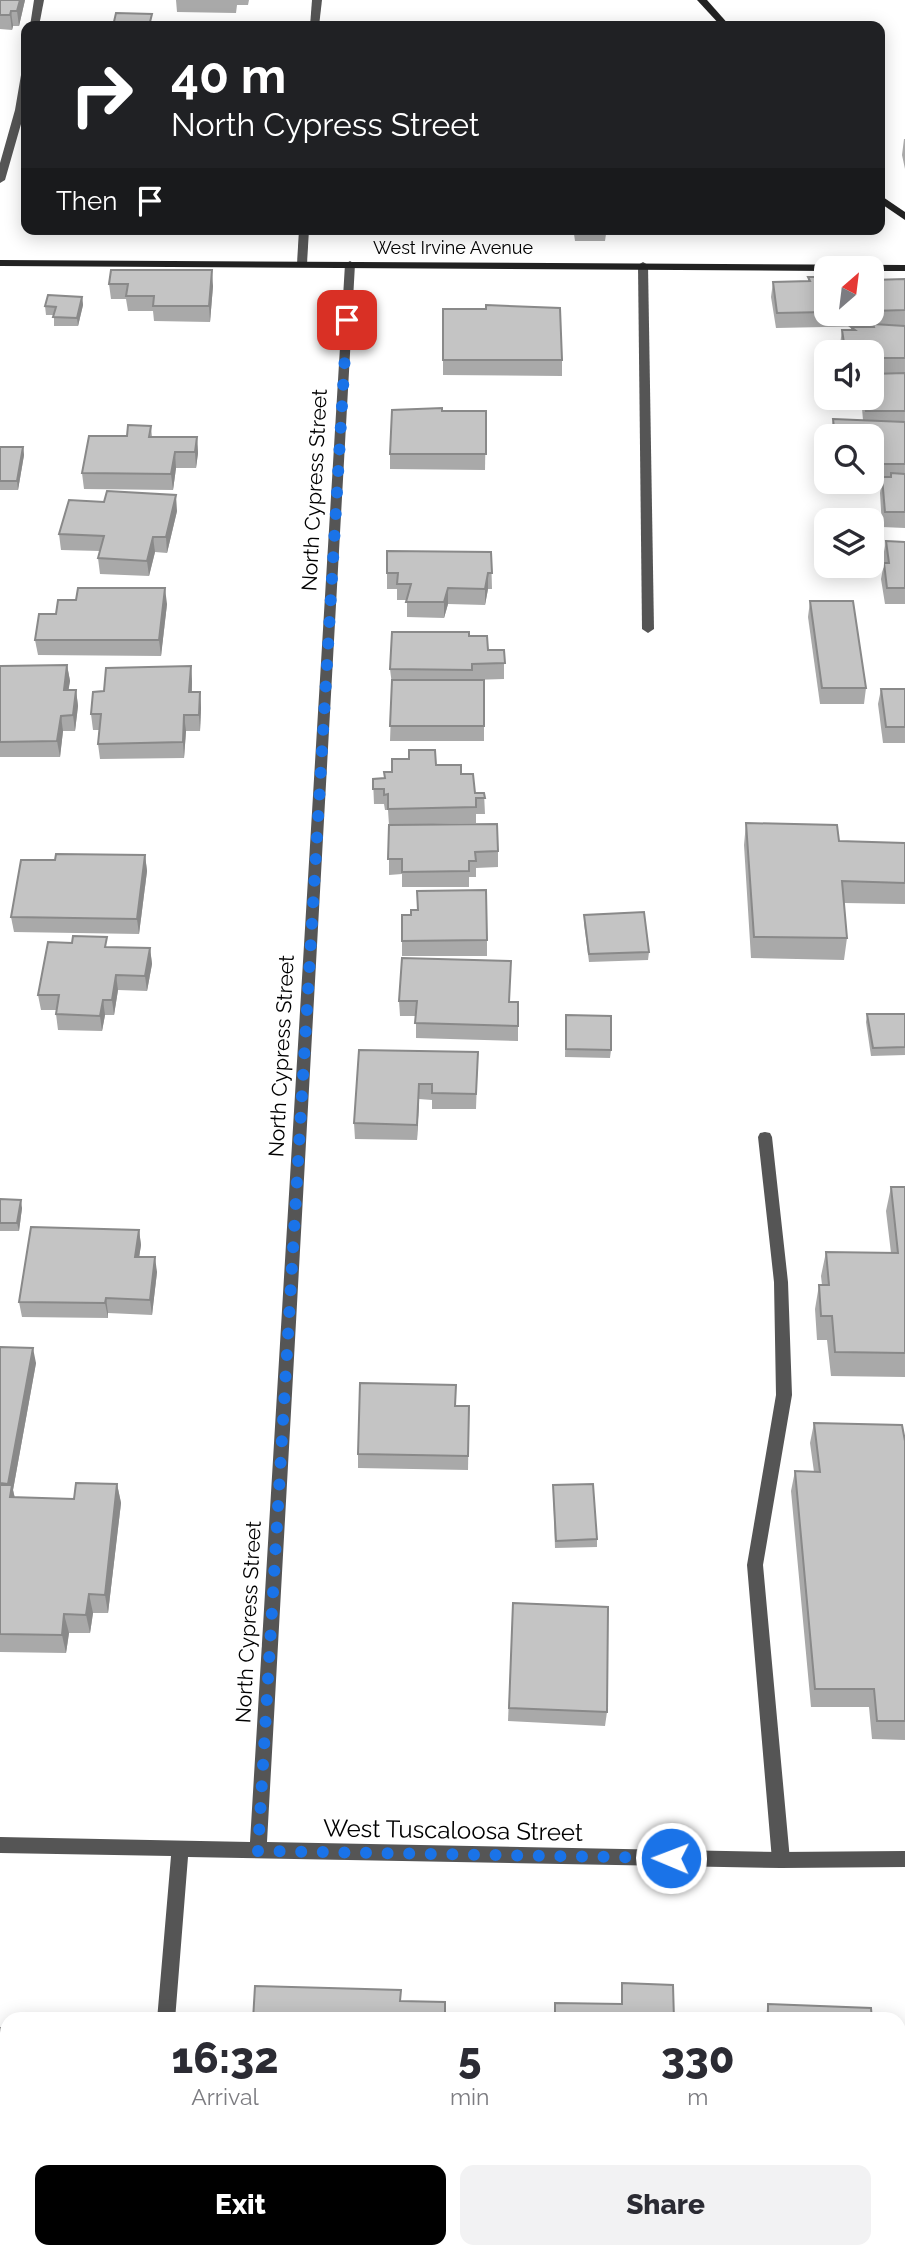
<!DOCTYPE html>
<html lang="en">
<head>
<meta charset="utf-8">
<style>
	body { margin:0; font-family:Raleway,sans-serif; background:#f2f2f3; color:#2b2b33; height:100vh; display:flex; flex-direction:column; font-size:26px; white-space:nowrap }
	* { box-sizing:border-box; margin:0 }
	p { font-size:23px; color:#7c7c81 }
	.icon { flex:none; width:38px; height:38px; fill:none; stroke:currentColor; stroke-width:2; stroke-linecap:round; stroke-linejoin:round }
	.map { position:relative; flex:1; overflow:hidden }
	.drawer { position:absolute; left:0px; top:2012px; width:906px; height:247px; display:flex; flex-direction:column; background:#fff; border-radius:21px 21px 0 0; box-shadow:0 4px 18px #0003 }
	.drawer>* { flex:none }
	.guide { position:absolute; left:21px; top:21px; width:864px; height:214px; border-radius:14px; box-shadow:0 4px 18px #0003; background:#202124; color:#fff; overflow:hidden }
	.needle { width:46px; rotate:28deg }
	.tools { position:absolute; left:814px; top:256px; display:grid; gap:14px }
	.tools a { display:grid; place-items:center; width:70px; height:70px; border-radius:14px; background:#fff; box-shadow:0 4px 18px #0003; font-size:35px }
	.pin { position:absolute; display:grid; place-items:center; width:60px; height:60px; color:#fff; margin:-30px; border-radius:14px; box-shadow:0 4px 10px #0006 }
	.me { position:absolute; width:77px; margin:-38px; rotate:271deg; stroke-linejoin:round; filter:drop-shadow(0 0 5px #0008) }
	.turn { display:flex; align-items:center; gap:24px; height:147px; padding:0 35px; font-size:32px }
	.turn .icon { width:91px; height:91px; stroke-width:2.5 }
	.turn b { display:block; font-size:49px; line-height:60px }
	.then { display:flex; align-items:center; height:66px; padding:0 35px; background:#0003; gap:14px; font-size:26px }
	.eta { display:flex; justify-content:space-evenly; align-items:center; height:119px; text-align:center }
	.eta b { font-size:42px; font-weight:800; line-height:49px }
	.button { display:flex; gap:14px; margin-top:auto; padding:14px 35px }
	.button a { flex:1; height:80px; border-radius:14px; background:#000; color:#fff; font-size:28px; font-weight:800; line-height:80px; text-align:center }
	.button a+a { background:#f2f2f3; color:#2b2b33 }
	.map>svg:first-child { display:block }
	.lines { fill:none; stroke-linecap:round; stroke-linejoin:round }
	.lane { fill:#555; fill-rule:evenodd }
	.street { fill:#555; fill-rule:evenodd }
	.secondary { fill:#222; fill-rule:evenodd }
	.wall { fill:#a9a9a9 }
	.shaded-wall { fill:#898989 }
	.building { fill:#c4c4c4; stroke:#898989; stroke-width:2 }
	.route { stroke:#1a73e8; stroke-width:12; stroke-dasharray:0 21.6 }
	.labels { text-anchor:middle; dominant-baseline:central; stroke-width:5; stroke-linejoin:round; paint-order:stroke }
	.far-street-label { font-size:18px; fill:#000; stroke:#fff }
	.street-label { font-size:21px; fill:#000; stroke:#fff }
	.near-street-label { font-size:24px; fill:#000; stroke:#fff }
</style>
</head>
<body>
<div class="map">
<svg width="905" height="2259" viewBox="0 0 905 2259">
	<rect width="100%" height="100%" fill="#fff"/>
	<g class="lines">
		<g class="lane">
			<path d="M34,0h10l-5,26h-9z"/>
			<path d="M26,72l-1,38 -20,70 -5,3v-20l15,-53 6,-35z"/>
			<path d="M643,262l5,3 6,364 -6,4 -6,-4 -4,-364z"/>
			<path d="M765,1132l5,1 2,4 16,145 4,113 -29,170 27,295 -3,6 -6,2 -6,-2 -3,-6 -25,-295 29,-170 -2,-113 -16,-145 2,-4z"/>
		</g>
		<g class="street">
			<path d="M312,0h10l-3,26h-9z"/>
			<path d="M299,229h10l-2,35 -5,3 -5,-3z"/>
			<path d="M350,261l5,3 -88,1578 514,10 124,-1v16l-124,1 -593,-11 -13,163h-18l14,-164 -171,-3v-16l250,5 95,-1578z"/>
			<rect x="138" y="2252" width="18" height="7"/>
		</g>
		<g class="secondary">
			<path d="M697,0h10l23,26h-9z"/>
			<path d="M880,195l25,17v8l-25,-17z"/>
			<path d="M0,260l905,5v6h-33v-3h-46v3l-826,-5z"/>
		</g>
	</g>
	<g class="wall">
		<path d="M0,0h25l-6,26h-6l-1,4 -12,-1z"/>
		<path d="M176,0h73l-1,5h-11l-1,8 -59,-1z"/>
		<path d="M904,139h1v30l-3,-14z"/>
		<path d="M558,229h65v4l-17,1 -1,7h-30l-1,-7h-15z"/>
		<path d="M808,277h18v36h46v-33l33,-1v46l-15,1h15v202l-23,-1 -2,-34 2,-13 -10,-1v-43h-41l2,-17 30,1 -2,-23h11v-45h-31l-1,-7 2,-15h9v-3h22v-1l-97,2 -5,-31 2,-15 35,-1z"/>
		<path d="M109,284l104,2 -3,36 -56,-1 -1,-10h-25l-2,-12h-15z"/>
		<path d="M82,297l1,8 -5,21h-24v-11h-8l-1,-9z"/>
		<path d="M443,309l119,51v16l-119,-1z"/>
		<path d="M442,411h44l-1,59 -95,-1v-15z"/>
		<path d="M151,426l1,11h45l1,16 -2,15h-20l-3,22 -89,-1 -2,-16 45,-37z"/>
		<path d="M0,447h23l1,8 -6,35h-18z"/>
		<path d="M177,511l-10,42 -12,-1 -6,24 -49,-2 -2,-16 2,-7 -39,-1 -2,-16z"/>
		<path d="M886,541l19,1v62h-20l-4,-25 3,-16 -1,-6z"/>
		<path d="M387,551l104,1 1,37h-4l-3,16 -37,-1 -4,14 -37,-1v-17h-10v-11h-10z"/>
		<path d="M810,601l56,87 -2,16h-44l-12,-87z"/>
		<path d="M167,604l-6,52 -123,-1 -3,-15z"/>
		<path d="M469,636l19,14h16v29l-32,1h12v61h-94l2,-56 -2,-16z"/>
		<path d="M67,665l3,16 -2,9h8l2,16 -3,25h-12l-3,26h-60v-91z"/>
		<path d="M191,666l1,16v10h8l1,16 -1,23h-14l-2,27 -84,1 -2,-15 1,-14h-6l-2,-16 13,-23z"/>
		<path d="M881,689h24v54h-22l-5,-39z"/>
		<path d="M436,765l25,9 14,19h9l1,21h-9v9l-87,2 -1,-15h-3l-1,-6h-10l-1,-25 12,-1 7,-6z"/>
		<path d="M746,823l93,18 66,2v61l-61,-1 3,35 -3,22 -93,-2 -7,-113z"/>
		<path d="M389,825l109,26v16l-22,1v9h-7v10h-67v-13l-13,1z"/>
		<path d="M145,855l2,16 -8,63 -125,-2 -3,-15 44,-57z"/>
		<path d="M402,915l85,25v16h-85z"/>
		<path d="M584,915l65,37 -1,8 -59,2 -5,-39z"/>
		<path d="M108,947l42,1 2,16 -5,27 -29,-1 -4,25h-9l-3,16 -44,-1 -2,-16v-4h-15l-3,-15z"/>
		<path d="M399,1001l111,1 8,24v15l-102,-3v-22h-16z"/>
		<path d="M867,1014h38v41l-34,1 -5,-34z"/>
		<path d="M566,1015l45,35 -1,8 -45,-1z"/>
		<path d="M359,1050l119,2 -2,57h-44v-9l-13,-1 -2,41 -62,-1 -1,-16z"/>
		<path d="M891,1187h14v190l-74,-1 -4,-36h-10l-2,-31 4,-24h3l-1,-9 5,-24 65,1 -5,-42z"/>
		<path d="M0,1199l22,9 -3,23h-19z"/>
		<path d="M139,1230l2,15 -2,12 18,15 -5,43 -44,-2v5l-86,-1 -3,-15z"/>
		<path d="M0,1347l36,16 -23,127 2,8 59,1 43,-15 4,19 -13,110h-15l-3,20h-21l-3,20 -66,-1z"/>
		<path d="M456,1406h13l-1,64 -110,-2v-14z"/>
		<path d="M814,1423l91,18v299l-33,-1 -3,-32h-58l-20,-216 4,-20 19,1 -4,-29z"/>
		<path d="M553,1485l44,54v8l-42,1z"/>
		<path d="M513,1603l94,109 -2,14 -97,-5z"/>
		<path d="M768,2004l104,16h-107z"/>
	</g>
	<g class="shaded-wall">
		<path d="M20,0h5l-6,26 -2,-15z"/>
		<path d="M11,11l2,15 -1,4 -2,-15z"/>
		<path d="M212,270l1,16 -3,36 -1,-16z"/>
		<path d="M82,297l1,8 -5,21 -1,-8z"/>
		<path d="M197,437l1,16 -2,15 -1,-16z"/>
		<path d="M23,447l1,8 -6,35 -1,-9z"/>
		<path d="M175,452l1,16 -3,22 -2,-16z"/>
		<path d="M176,495l1,16 -10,42 -1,-16z"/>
		<path d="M153,537l2,15 -6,24 -2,-15z"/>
		<path d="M488,573v16l-3,16v-16z"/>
		<path d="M165,588l2,16 -6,52 -2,-16z"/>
		<path d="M448,588v16l-4,14v-16z"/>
		<path d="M67,665l3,16 -4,25 -2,-16z"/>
		<path d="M191,666l1,16 -1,26 -2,-16z"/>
		<path d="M76,690l2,16 -3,25 -2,-16z"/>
		<path d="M200,692l1,16 -1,23 -1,-16z"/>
		<path d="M184,715l2,16 -2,27 -1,-16z"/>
		<path d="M61,716l2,15 -3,26 -3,-16z"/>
		<path d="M145,855l2,16 -8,63 -2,-15z"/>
		<path d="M150,948l2,16 -5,27 -2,-15z"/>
		<path d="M116,975l2,15 -4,25 -2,-15z"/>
		<path d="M103,1000l2,15 -3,16 -2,-15z"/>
		<path d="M419,1084v15l-2,41v-15z"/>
		<path d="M21,1200l1,8 -3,23 -2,-8z"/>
		<path d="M139,1230l2,15 -4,26 -2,-14z"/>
		<path d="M155,1257l2,15 -5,43 -2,-15z"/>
		<path d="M106,1298l2,15v5l-3,-15z"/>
		<path d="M33,1348l3,15 -23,127 3,14 -1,13 -7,-33z"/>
		<path d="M117,1484l4,19 -13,110 -3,-18z"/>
		<path d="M89,1594l4,19 -3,20 -4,-18z"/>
		<path d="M64,1614l5,19 -3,20 -4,-18z"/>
		<path d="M7,2034v56l-7,52v-56z"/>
	</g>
	<g class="building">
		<path d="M0,0h20l-3,11h-6l-1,4h-10z"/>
		<path d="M116,13l36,1 -3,12h-36z"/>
		<path d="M111,270h101l-3,36h-56l1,-10h-28l2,-12h-19z"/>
		<path d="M808,277h18v35l-49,1 -4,-31 37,-1z"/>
		<path d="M905,279v31l-33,1v-31z"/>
		<path d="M48,295l34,2 -5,21 -24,-1 3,-10 -11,-1z"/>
		<path d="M486,305l74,3 2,52h-119v-51h43z"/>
		<path d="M873,324l32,2v32h-22l-1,3h-10v-9h-14l-4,-9h-10l-2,-13h13l-4,-3h23z"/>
		<path d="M905,373v38h-39l-2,-14h8v-23z"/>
		<path d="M442,408v3h44v43h-96l2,-44z"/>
		<path d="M833,419l72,3v42h-33v-28h-37z"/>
		<path d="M128,425l23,1 -2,11h48l-2,15h-20l-4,22 -89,-1 7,-37h38z"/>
		<path d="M0,447h23l-6,34h-17z"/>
		<path d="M891,473l14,1v38h-20l-3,-35h9z"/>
		<path d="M107,491l69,4 -10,42h-13l-6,24 -49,-3 6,-22 -45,-2 10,-34 35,2z"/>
		<path d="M886,541l19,1v46h-18l-3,-25h5z"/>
		<path d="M387,551l104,1 1,21h-4l-3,16 -37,-1 -4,14h-38l5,-18h-14l1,-11h-11z"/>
		<path d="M78,588h87l-6,52h-124l4,-26h17l2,-14h18z"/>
		<path d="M810,601h43l13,87h-44z"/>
		<path d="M392,632h77v4h18l1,14h16l1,13 -33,1v6l-82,-1z"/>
		<path d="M67,665l-3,25h12l-3,25 -12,1 -4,25 -57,1v-76z"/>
		<path d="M191,666l-2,26h11l-1,23h-15l-1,27 -85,2 3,-30h-10l2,-22 11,-1 2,-23z"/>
		<path d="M392,680h92v46h-94z"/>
		<path d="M881,689h24v38h-19z"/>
		<path d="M409,750h26l1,15h25v9h12l2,19h9l1,5h-9v9l-88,2v-15l-4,1v-6h-11v-10l12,-1 -1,-6h8v-13h17z"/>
		<path d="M746,823l91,2 2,16 66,2v40l-63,-2 5,57 -93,-1z"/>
		<path d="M497,824l1,27 -23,1 1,9h-7v10l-67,1v-13h-14l1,-34z"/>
		<path d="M56,854l89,1 -8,64 -126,-2 10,-57h34z"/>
		<path d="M486,890l1,50 -85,1v-26h9v-5h7l-1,-19z"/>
		<path d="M644,912l5,40 -60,2 -5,-39z"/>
		<path d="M73,936l34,1 -2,10 45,1 -5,28 -29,-1 -4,25h-9l-3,16 -44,-2 3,-19h-21l10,-53 24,1z"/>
		<path d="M402,958l109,3 -2,41h9v24l-103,-3 2,-22h-18z"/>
		<path d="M867,1014h38v33l-32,1z"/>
		<path d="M566,1015l45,1v34l-45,-1z"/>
		<path d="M359,1050l119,2 -2,42 -44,-1v-9h-13l-2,41 -63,-2z"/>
		<path d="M891,1187h14v166l-70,-1 -3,-36h-11l-2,-31h10l-3,-33 72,1z"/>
		<path d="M0,1199l21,1 -4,23h-17z"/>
		<path d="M31,1227l108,3 -4,27h20l-5,43 -44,-2 -1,5 -86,-1z"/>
		<path d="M0,1347l33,1 -25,136 -8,-1z"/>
		<path d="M360,1383l96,2 -1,21h14l-1,50 -110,-2z"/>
		<path d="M814,1423l88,2 3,16v280h-28l-3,-32h-59l-20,-218 25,1z"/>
		<path d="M76,1483l41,1 -12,111 -16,-1 -3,21 -22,-1 -2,21 -62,-1v-149h12l-2,12 64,2z"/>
		<path d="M593,1484l4,55 -41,2 -3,-56z"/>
		<path d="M513,1603l95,4 -1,105 -98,-4z"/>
		<path d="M622,1983l51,2 1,35h-119v-17l67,1z"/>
		<path d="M255,1986l146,4 -1,11 45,1v18h-192z"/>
		<path d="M768,2004l103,4 1,12h-104z"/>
		<path d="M0,2028h7l-7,58z"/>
		<path d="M392,2252l83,5v2h-83z"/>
	</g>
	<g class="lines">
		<path class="route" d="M347,320l-89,1531 413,7"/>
	</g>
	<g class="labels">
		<g class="far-street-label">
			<text x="453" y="247">West Irvine Avenue</text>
		</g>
		<g class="street-label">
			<text transform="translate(314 490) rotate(-87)">North Cypress Street</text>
			<text transform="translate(281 1056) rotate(-87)">North Cypress Street</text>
			<text transform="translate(248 1622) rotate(-87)">North Cypress Street</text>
		</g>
		<g class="near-street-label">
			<text transform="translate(453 1830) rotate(1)">West Tuscaloosa Street</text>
		</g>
	</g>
</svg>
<div class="tools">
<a><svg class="needle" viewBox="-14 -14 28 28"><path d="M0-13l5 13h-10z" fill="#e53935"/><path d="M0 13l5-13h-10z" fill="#7c7c81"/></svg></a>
<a><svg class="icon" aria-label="sound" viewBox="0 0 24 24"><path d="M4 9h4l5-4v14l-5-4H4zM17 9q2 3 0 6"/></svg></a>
<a><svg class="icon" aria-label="search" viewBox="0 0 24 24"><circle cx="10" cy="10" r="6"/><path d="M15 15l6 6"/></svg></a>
<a><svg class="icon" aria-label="layers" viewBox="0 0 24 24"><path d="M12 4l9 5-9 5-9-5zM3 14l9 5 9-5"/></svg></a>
</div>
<div class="pin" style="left:347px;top:320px;background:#d93025"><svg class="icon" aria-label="arrive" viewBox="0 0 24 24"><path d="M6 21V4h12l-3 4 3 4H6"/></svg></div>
<svg class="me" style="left:671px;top:1858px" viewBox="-20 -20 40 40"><circle r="17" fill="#1a73e8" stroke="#fff" stroke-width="3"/><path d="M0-11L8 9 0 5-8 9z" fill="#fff"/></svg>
<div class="guide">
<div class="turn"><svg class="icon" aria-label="right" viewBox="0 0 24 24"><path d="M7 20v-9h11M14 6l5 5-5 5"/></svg><div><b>40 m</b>North Cypress Street</div></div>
<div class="then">Then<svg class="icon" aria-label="arrive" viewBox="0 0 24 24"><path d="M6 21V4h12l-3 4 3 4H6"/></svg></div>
</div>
<section class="drawer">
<div class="eta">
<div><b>16:32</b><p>Arrival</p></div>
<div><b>5</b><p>min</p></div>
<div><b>330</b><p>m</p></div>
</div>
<div class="button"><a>Exit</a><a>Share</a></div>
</section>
</div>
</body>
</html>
